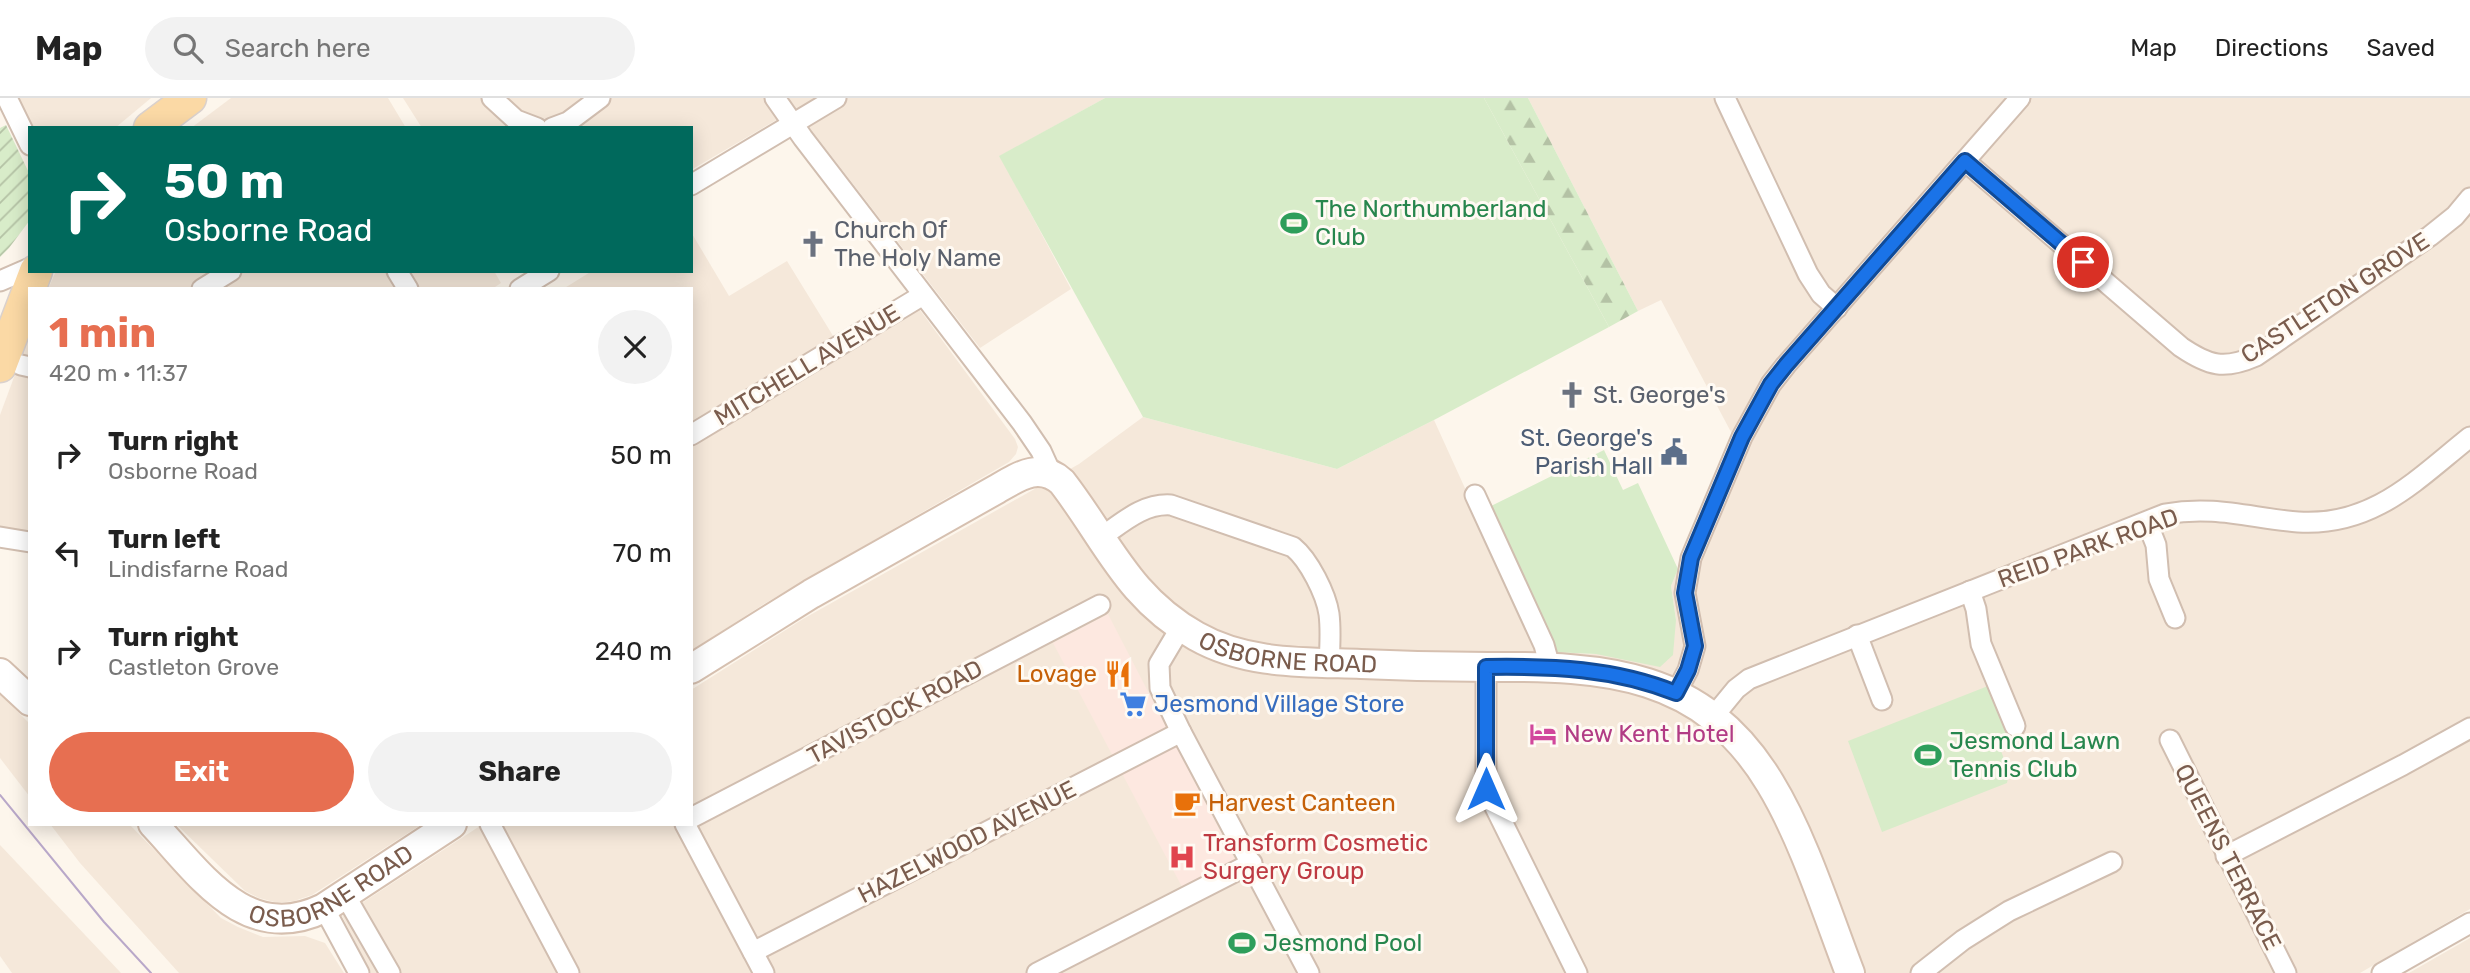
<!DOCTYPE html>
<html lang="en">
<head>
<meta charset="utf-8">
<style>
	body { margin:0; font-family:Rubik,sans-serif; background:#f2f2f2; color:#222; height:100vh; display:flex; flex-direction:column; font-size:26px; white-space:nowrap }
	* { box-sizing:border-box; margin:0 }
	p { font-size:23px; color:#767676 }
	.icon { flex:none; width:38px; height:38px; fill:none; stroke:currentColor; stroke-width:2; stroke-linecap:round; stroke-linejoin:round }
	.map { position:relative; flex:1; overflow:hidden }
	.drawer { position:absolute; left:28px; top:189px; width:665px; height:539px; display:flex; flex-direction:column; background:#fff; border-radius:0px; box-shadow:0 4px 18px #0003 }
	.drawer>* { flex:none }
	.banner { position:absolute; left:28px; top:28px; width:665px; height:147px; border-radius:0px; box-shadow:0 4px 18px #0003; background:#00695c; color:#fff; overflow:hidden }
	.pin { position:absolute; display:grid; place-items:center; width:60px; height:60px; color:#fff; margin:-30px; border:4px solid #fff; border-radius:50%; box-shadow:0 2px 7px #0007 }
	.me { position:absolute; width:77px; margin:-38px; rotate:0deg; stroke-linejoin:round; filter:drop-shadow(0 0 5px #0008) }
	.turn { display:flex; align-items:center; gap:24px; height:147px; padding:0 21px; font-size:32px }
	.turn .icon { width:91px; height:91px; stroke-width:2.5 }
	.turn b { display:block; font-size:49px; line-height:60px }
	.round { display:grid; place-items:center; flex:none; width:74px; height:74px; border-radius:37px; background:#f2f2f2 }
	.overview { display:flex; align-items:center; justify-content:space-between; height:119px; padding:0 21px }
	h1 { font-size:42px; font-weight:700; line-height:52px; color:#e76f51 }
	.cta { display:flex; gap:14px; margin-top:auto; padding:14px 21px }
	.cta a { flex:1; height:80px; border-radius:42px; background:#e76f51; color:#fff; font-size:28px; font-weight:700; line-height:80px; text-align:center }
	.cta a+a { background:#f2f2f2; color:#222 }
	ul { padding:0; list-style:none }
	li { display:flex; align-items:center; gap:21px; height:98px; padding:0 21px }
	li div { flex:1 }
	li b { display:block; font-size:26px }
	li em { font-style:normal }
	header { display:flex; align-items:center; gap:42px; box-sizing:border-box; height:98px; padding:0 35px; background:#fff; border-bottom:2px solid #e0e0e0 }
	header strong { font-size:33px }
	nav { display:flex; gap:38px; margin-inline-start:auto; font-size:24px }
	.search { width:490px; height:63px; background:#f2f2f2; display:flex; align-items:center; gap:18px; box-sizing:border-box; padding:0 24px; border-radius:38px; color:#767676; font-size:26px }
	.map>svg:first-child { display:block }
	.residential { fill:#f5e8da }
	.commercial { fill:#fde8e0 }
	.grass { fill:#d8ecc9 }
	.forest { fill:url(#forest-firs) }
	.garden { fill:url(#garden-furrows) }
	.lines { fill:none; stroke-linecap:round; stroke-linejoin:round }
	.minor-casing { stroke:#d1beb0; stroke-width:23 }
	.secondary-casing { stroke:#d6c0b0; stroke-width:32 }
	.primary-casing { stroke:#dad1cd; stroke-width:35 }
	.minor { stroke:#fff; stroke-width:19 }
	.secondary { stroke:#fff; stroke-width:28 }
	.primary { stroke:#fbd9a5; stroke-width:32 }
	.tram { stroke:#b9a8c9; stroke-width:2 }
	.route-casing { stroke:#114b97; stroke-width:18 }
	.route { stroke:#1a73e8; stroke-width:12 }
	.labels { text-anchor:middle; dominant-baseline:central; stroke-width:6; stroke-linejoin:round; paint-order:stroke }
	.leisure-label { font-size:24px; fill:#27864d; stroke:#fffaf3; text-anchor:start }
	.worship-label { font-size:24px; fill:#5b616d; stroke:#fffaf3; text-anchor:start }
	.street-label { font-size:24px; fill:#7a5c4d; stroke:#fffaf3 }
	.service-label { font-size:24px; fill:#4e5e75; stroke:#fffaf3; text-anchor:end }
	.food-label { font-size:24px; fill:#c56008; stroke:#fffaf3; text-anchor:end }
	.shop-label { font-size:24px; fill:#366cbe; stroke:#fffaf3; text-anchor:start }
	.hotel-label { font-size:24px; fill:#b23c85; stroke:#fffaf3; text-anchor:start }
	.health-label { font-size:24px; fill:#be3a42; stroke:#fffaf3; text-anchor:start }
</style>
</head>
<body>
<header>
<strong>Map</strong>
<div class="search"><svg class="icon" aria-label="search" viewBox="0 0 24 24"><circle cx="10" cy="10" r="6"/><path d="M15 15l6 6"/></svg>Search here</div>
<nav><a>Map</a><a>Directions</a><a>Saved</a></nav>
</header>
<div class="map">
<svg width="2470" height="875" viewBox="0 0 2470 875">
	<defs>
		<pattern id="forest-firs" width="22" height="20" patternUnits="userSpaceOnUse" patternTransform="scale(1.75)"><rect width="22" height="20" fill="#d8ecc9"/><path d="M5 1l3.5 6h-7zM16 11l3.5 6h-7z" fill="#b4c2a5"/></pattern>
		<pattern id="garden-furrows" width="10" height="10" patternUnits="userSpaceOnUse" patternTransform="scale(1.75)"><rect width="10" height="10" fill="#d8ecc9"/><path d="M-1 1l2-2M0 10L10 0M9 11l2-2" fill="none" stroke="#b4c2a5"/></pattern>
	</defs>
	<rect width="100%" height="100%" fill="#fdf6ec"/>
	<g class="residential">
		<path d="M19,0h132l-36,30h-82z"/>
		<path d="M231,0h157l18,30h-215z"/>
		<path d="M403,0h702l-105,58 71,133 -91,59 -185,-239 -104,61v-42h-269z"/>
		<path d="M1528,0h942v811l-110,64h-1989l-29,-57 141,-92h208v-134l112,-71 276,-155 64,-47 194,52 97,-49 105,231 57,3 80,-34 -5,-34 61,-152 -71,-134 -23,11z"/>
		<path d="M691,134l38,64 58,-35 56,91 74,-46 98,133 3,8 -2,7 -7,8 -245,142 -73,47v-362h-128l29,-18h99z"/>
		<path d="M56,173h438l7,12 -9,6h-444z"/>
		<path d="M30,236v198l-30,-5v-112z"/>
		<path d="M0,596l30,30v73l-30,-39z"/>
		<path d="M50,726h79l92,94 17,9 25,10 42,-1 20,7 19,30h-165l-99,-110z"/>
		<path d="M176,726h246l-110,71 -18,6 -16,2 -19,-5 -14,-7z"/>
		<path d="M0,747l121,128h-109l-12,-17z"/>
		<path d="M2470,840v35h-61z"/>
	</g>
	<path class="commercial" d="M1108,516l127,246 -53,27 -129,-244z"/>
	<g class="grass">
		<path d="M1105,0h379l125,229 -175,93 -97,49 -194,-52 -144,-261z"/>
		<path d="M1604,352l19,40 15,-7 40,86 -7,17 5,34 -3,35 -13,12 -64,-13 -43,-2 -66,-144z"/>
		<path d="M1988,588l25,60 -12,5 8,21 -2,11 -125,49 -34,-91z"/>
	</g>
	<path class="forest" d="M1484,0h44l110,213 -29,16z"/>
	<path class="garden" d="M6,27l24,50v45l-21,28 -9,9v-129z"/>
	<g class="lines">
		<defs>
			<g id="minor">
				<path d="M7,0l23,47"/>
				<path d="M492,0l24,22 21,8"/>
				<path d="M775,0l28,40 219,285 19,28 10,22"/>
				<path d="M1725,0l83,176 13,20 16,14"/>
				<path d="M552,30l16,-6 32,-24"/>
				<path d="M1965,63l216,186c28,19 43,23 75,9l174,-120 25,-20 15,-18"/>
				<path d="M691,87l145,-87"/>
				<path d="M397,173l11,18"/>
				<path d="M0,183l30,-13"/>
				<path d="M202,191l29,-18"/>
				<path d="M520,191l29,-18"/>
				<path d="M21,267l9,2"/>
				<path d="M691,337l232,-140"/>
				<path d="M1475,397l69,150 6,22"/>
				<path d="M2147,424l9,23 3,34 16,39"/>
				<path d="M0,439l30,5"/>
				<path d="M1100,440c22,-15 43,-35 71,-33l122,42c16,13 33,47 36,67 2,16 1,33 0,49"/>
				<path d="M1970,493l6,18 5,35 34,82"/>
				<path d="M1181,529l-22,37 1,24 21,44 128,241"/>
				<path d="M1857,537l25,65"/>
				<path d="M1486,569v122l91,184"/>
				<path d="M1676,595l12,-23 7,-24 -10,-53 6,-35 51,-121 29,-53 15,-19 234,-267"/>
				<path d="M1713,619l23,-28 13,-10 416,-165c50,-9 85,4 133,8 75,5 118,-42 172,-85"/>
				<path d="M2170,642l116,233"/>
				<path d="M691,720l409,-213"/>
				<path d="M490,726l79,149"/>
				<path d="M685,726l79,149"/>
				<path d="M2226,758l177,-91 67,-37"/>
				<path d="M345,797l45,78"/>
				<path d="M324,810l35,65"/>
				<path d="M753,854l428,-220"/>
				<path d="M1037,875l215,-110"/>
				<path d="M1921,875l42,-33 46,-29 103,-49"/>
				<path d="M2382,875l88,-50"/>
			</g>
			<g id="secondary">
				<path id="s1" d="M691,571l120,-75 186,-105c22,-13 43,-27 65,-7 45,58 65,115 134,154 51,29 109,26 165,28 42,2 85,3 127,3 117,-1 215,5 282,116 33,54 57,130 80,190"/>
				<path d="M0,575l30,28"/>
				<path id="s2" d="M153,726c47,50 93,122 171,84l128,-84"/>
			</g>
			<g id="primary">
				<path d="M150,30l40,-30"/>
				<path d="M0,268l36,-95"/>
			</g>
		</defs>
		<use href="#minor" class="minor-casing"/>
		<use href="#secondary" class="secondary-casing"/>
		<use href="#primary" class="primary-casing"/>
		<use href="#minor" class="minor"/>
		<use href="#secondary" class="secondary"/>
		<use href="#primary" class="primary"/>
		<path class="tram" d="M0,697l104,127 47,51"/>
	</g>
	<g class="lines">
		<defs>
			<path id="route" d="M1486,691v-122c66,-1 128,1 190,26l12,-23 7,-24 -10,-53 6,-35 51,-121 29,-53 15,-19 179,-204 118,101"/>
		</defs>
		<use href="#route" class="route-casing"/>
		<use href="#route" class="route"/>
	</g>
	<defs>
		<symbol id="stadium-bare" viewBox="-9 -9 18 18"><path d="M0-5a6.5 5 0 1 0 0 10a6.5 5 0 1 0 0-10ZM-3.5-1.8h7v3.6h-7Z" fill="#2e9e5b" stroke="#fffaf3" stroke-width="2.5" paint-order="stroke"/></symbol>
		<symbol id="church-bare" viewBox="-9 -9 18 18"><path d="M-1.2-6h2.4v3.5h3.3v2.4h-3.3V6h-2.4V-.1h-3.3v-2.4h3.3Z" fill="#6b7280" stroke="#fffaf3" stroke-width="2.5" paint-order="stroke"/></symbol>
		<symbol id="civic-bare" viewBox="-9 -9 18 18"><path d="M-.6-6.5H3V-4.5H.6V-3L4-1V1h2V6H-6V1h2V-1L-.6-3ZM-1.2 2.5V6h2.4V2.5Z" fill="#5c6f8a" stroke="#fffaf3" stroke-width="2.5" paint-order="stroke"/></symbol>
		<symbol id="restaurant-bare" viewBox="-9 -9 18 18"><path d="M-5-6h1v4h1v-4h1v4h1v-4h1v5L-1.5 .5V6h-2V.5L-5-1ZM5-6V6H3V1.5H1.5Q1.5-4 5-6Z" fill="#e8710a" stroke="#fffaf3" stroke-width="2.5" paint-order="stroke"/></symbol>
		<symbol id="supermarket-bare" viewBox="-9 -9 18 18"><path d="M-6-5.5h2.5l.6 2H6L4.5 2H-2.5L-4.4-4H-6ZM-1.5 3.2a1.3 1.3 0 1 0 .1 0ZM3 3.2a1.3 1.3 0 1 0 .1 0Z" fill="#3f7fe0" stroke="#fffaf3" stroke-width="2.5" paint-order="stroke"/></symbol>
		<symbol id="hotel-bare" viewBox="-9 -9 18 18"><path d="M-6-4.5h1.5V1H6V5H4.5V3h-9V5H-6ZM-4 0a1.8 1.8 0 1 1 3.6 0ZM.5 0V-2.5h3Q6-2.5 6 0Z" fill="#d1479c" stroke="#fffaf3" stroke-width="2.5" paint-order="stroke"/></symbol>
		<symbol id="cafe-bare" viewBox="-9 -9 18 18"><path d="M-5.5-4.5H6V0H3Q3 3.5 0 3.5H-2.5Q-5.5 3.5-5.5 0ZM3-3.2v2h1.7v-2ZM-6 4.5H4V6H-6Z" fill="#e8710a" stroke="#fffaf3" stroke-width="2.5" paint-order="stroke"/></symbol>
		<symbol id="hospital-bare" viewBox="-9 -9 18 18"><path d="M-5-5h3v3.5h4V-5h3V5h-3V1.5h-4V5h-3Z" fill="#e0444e" stroke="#fffaf3" stroke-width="2.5" paint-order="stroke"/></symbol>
	</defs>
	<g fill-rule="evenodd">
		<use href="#stadium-bare" x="1275" y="106" width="38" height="38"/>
		<use href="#church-bare" x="794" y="127" width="38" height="38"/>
		<use href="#church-bare" x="1553" y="278" width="38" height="38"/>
		<use href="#civic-bare" x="1655" y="335" width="38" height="38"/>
		<use href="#restaurant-bare" x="1099" y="557" width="38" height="38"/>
		<use href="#supermarket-bare" x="1114" y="587" width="38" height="38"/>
		<use href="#hotel-bare" x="1524" y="617" width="38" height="38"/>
		<use href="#stadium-bare" x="1909" y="638" width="38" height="38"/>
		<use href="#cafe-bare" x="1168" y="686" width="38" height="38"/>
		<use href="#hospital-bare" x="1163" y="740" width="38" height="38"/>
		<use href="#stadium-bare" x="1223" y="826" width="38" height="38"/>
	</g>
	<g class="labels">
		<g class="leisure-label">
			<text x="1315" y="111">The Northumberland<tspan x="1315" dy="28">Club</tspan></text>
			<text x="1949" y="643">Jesmond Lawn<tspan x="1949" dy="28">Tennis Club</tspan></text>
			<text x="1263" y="845">Jesmond Pool</text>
		</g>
		<g class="worship-label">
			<text x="834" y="132">Church Of<tspan x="834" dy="28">The Holy Name</tspan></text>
			<text x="1593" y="297">St. George's</text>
		</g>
		<g class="street-label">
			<text transform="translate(2335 200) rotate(-33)">CASTLETON GROVE</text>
			<text transform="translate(807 267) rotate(-31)">MITCHELL AVENUE</text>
			<text transform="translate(2088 450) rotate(-20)">REID PARK ROAD</text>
			<text stroke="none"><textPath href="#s1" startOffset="728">OSBORNE ROAD</textPath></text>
			<text transform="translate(895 614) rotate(-28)">TAVISTOCK ROAD</text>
			<text transform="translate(967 744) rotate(-27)">HAZELWOOD AVENUE</text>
			<text transform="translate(2228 759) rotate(63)">QUEENS TERRACE</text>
			<text stroke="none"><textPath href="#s2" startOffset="222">OSBORNE ROAD</textPath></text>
		</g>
		<g class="service-label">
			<text x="1653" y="340">St. George's<tspan x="1653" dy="28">Parish Hall</tspan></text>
		</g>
		<g class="food-label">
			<text x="1097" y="576">Lovage</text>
			<text x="1208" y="705" text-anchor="start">Harvest Canteen</text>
		</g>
		<g class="shop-label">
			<text x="1154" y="606">Jesmond Village Store</text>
		</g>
		<g class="hotel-label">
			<text x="1564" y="636">New Kent Hotel</text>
		</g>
		<g class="health-label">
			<text x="1203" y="745">Transform Cosmetic<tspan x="1203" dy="28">Surgery Group</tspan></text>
		</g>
	</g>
</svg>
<div class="pin" style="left:2083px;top:164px;background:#d93025"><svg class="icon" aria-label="arrive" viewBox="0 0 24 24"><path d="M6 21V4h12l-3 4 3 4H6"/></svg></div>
<svg class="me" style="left:1486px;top:691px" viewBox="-20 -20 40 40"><path d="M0-17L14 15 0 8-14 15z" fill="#1a73e8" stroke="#fff" stroke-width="4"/></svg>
<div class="banner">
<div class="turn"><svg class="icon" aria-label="right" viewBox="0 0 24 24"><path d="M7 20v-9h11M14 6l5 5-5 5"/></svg><div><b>50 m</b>Osborne Road</div></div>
</div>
<section class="drawer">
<div class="overview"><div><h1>1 min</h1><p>420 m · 11:37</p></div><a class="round"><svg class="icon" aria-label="close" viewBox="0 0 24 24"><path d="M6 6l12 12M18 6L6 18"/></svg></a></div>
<ul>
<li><svg class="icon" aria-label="right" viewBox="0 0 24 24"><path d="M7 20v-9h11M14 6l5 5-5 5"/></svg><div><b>Turn right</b><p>Osborne Road</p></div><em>50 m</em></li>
<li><svg class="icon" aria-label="left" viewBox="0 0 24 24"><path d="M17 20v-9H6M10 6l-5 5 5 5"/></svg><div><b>Turn left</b><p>Lindisfarne Road</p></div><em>70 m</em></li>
<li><svg class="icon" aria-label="right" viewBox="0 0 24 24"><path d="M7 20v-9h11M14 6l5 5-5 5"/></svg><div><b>Turn right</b><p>Castleton Grove</p></div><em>240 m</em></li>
</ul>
<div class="cta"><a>Exit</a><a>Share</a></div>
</section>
</div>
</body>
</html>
